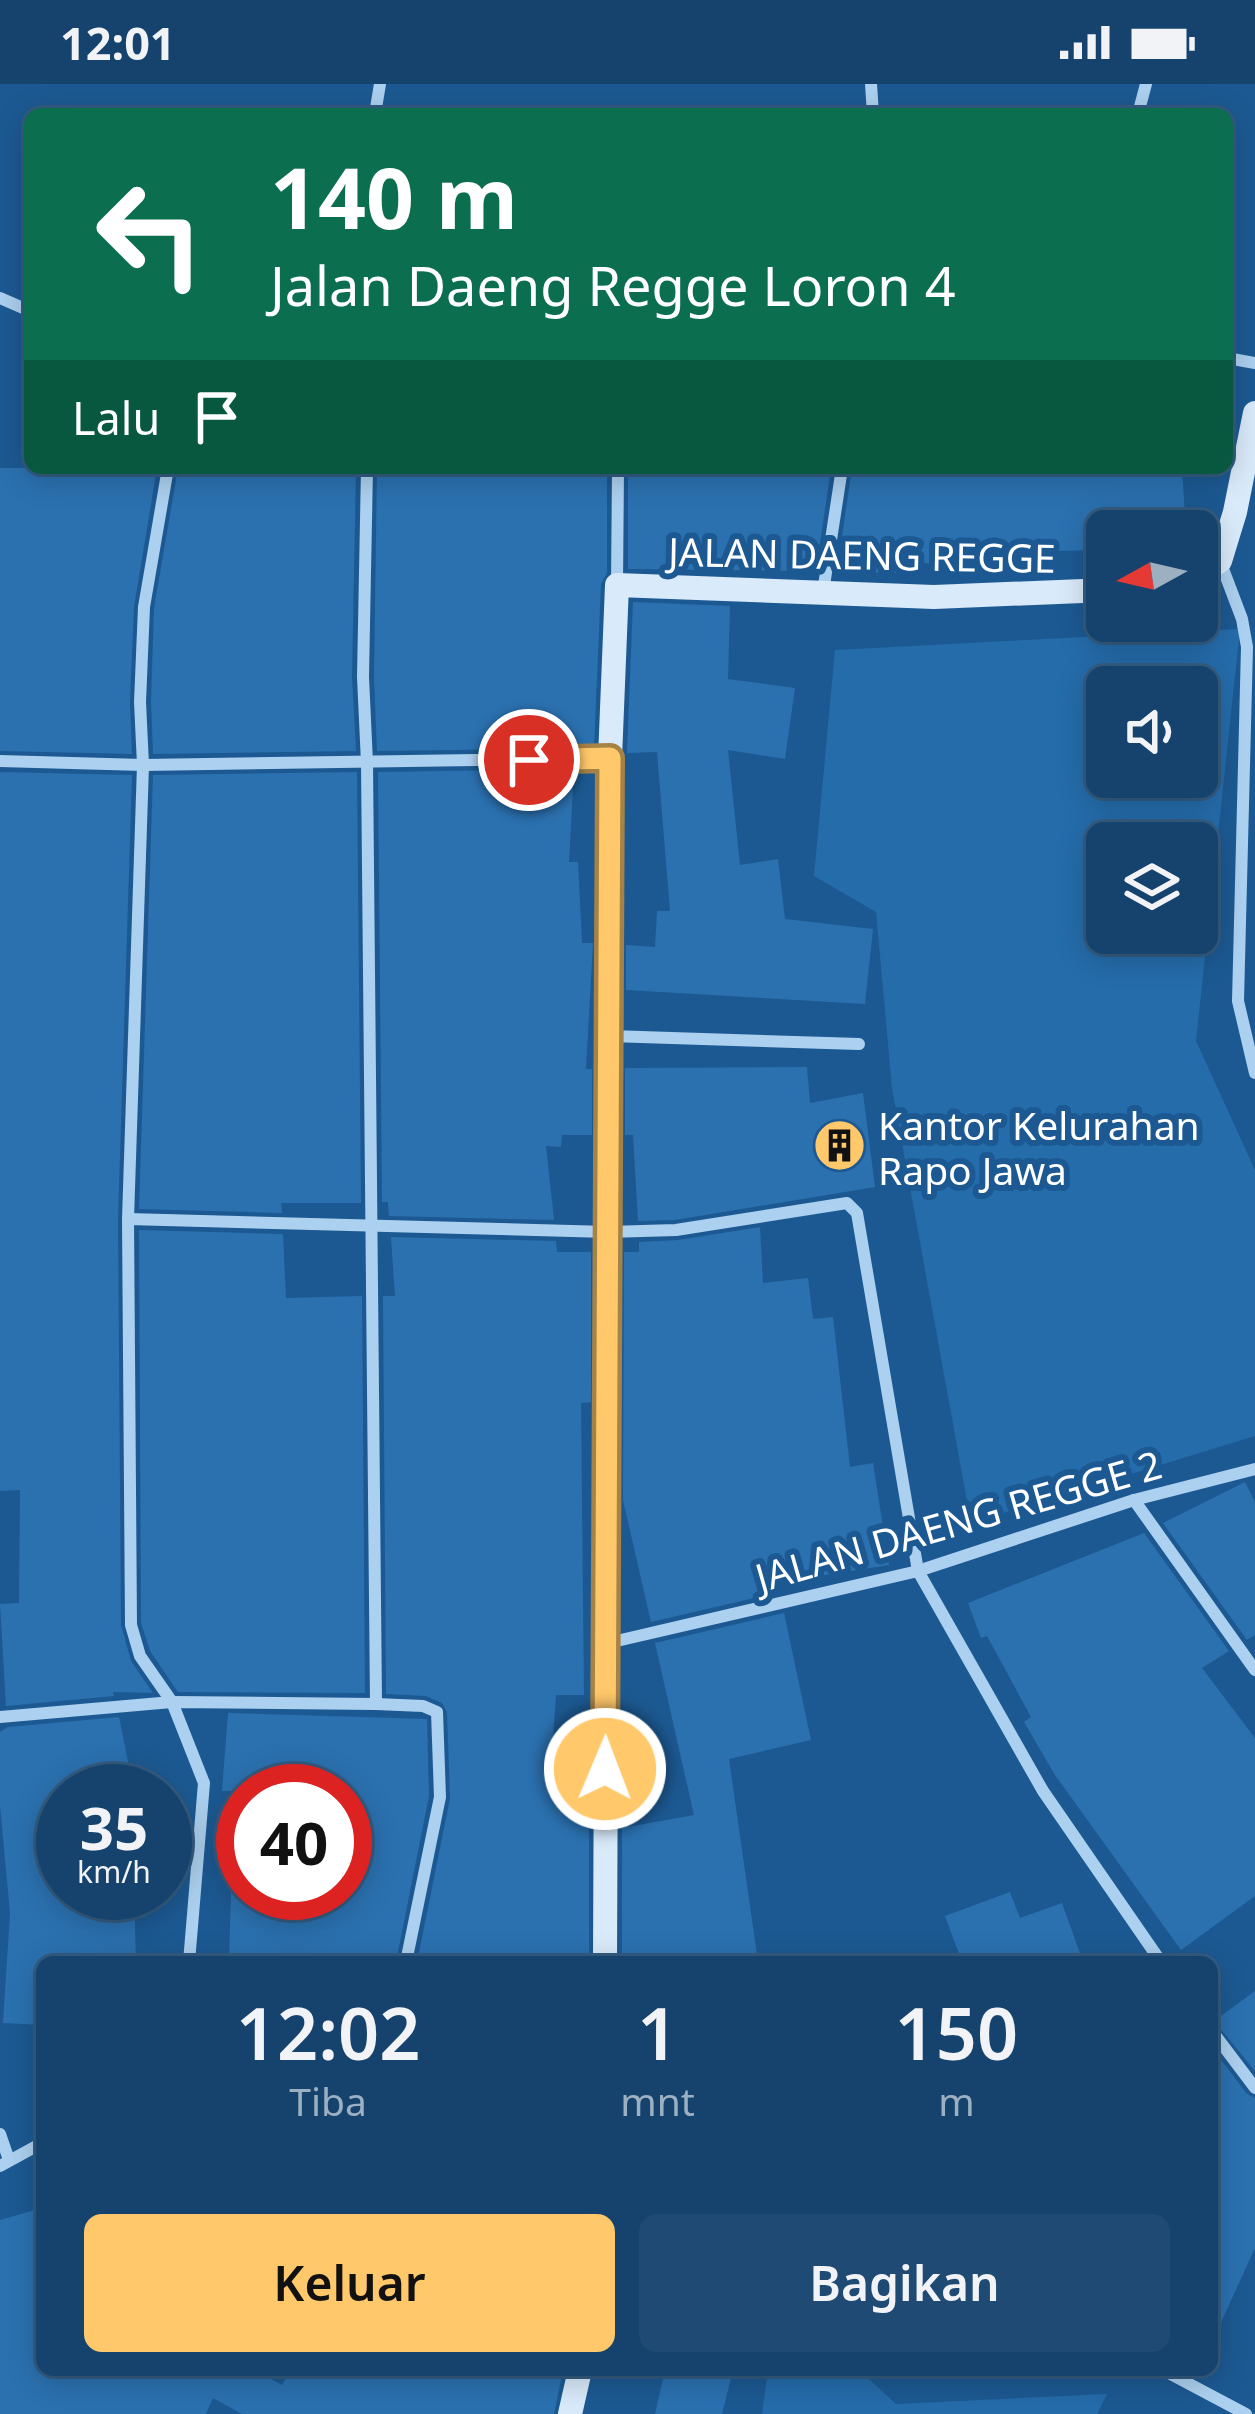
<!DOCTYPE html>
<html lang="id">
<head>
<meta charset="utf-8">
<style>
	body { margin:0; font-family:"Noto Sans",sans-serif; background:#1e4a73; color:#f1f3f6; height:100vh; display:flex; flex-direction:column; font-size:45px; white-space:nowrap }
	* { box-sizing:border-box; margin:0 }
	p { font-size:39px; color:#9db0c2 }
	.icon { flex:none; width:66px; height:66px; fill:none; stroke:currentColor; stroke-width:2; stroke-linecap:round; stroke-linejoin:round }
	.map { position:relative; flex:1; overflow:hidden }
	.drawer { position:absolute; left:36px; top:1872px; width:1182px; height:420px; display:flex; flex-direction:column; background:#15436e; border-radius:18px; box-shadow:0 6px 30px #0003,0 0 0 3px #345c81 }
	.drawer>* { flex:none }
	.hud { position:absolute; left:24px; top:24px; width:1209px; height:366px; border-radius:18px; box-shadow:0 6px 30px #0003,0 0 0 3px #345c81; background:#0b6e4f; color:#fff; overflow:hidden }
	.needle { width:78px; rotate:262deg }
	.controls { position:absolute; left:1086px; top:426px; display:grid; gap:24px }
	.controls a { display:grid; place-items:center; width:132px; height:132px; border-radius:18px; background:#15436e; box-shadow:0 6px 30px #0003,0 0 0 3px #345c81; font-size:60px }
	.speed { position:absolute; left:36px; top:1680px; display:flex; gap:24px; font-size:60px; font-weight:700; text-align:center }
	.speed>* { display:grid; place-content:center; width:156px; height:156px; border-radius:50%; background:#15436e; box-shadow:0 6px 30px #0003,0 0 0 3px #345c81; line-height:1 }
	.speed small { font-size:30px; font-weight:400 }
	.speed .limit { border:18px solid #d22; background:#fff; color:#111 }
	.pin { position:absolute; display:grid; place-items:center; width:102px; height:102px; color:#fff; margin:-51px; border:6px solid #fff; border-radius:50%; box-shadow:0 3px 12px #0007 }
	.me { position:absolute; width:132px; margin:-66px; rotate:1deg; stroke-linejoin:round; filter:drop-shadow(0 0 9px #0008) }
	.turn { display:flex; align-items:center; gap:42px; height:252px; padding:0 48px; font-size:54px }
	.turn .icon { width:156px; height:156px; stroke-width:2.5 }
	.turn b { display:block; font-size:84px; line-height:102px }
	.then { display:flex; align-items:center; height:114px; padding:0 48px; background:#0003; gap:24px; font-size:45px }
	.eta { display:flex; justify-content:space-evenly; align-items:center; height:204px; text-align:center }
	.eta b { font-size:72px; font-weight:600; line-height:84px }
	.primary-button { display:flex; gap:24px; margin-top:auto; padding:24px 48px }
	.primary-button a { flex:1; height:138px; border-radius:18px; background:#ffc86a; color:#111; font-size:48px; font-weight:600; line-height:138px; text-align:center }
	.primary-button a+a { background:#1e4a73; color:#f1f3f6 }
	.status { display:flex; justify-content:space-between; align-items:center; height:84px; padding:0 60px; background:#15436e; direction:ltr }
	.status svg { height:33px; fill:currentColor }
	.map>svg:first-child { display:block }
	.green { fill:#256cab; fill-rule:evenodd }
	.building { fill:#2b71b0 }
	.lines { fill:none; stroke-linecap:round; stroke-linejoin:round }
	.street { stroke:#acd0ef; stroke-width:12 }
	.secondary { stroke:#d9eafa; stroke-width:24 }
	.route-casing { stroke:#a68245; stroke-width:30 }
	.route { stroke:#ffc86a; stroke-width:21 }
	.labels { text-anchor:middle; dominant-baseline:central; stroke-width:12; stroke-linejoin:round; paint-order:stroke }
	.street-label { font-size:39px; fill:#fff; stroke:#1c5992 }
	.poi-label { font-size:39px; fill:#fff; stroke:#1c5992; text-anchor:start }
</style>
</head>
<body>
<div class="status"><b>12:01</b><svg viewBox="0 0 49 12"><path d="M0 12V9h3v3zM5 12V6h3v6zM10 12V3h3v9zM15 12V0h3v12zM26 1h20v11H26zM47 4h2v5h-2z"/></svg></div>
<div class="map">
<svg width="1255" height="2330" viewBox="0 0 1255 2330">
	<rect width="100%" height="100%" fill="#1c5992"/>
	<g class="green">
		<path d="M1240,545l-44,412 59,129v266l-284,87 -79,-435 -16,-176 -62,-36 21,-226zM1107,603h90v90h-90zM1107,759h90v90h-90z"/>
		<path d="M768,2286h91l37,34 211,-10 -10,20h-335z"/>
	</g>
	<g class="building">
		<path d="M0,384h157l-23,139 -4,95 2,52 -132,-3z"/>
		<path d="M178,384h178l-4,209 4,74 -203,3 -2,-52 3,-94z"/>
		<path d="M377,384h112l118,7v98l-6,11 -7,164 -217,3 -3,-74z"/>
		<path d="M635,384h196l-15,103 -188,-2v-93h6z"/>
		<path d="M852,384h330l4,63h-79v17l-8,2 -80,2 -2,22 -118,-14v13l-62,-2z"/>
		<path d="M633,518l97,4 -2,73 67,9 -10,71 -57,-9 12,115 38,-6 7,60 88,10 -8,75 -239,-14v-45l29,2 2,-36h13l-13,-159 -30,1z"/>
		<path d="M574,685l-5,93h9l4,81h11l-7,126h6v66h-30l-1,12 -15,-1 8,74 -165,-4 -1,-14h-6l-4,-430z"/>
		<path d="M0,688l132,3 -14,444 3,406 10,36 22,32 -40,-1 1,4 -108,10 -6,-102 19,-1 1,-113 -20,1z"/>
		<path d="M357,688l4,431h-80l1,10 -143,-4 14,-434z"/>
		<path d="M807,983l3,36 53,-10 12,94 -200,33 -37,1 -5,-86h-8v-67z"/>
		<path d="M760,1143l3,56 45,-5 5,41 20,-2 17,150 23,-4 16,102 -83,13v3l-29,1 3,10 -129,30 -28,-122 1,-248h15v-10l39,-2z"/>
		<path d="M139,1146l144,4 3,64 76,-2 3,397 -187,-1 -28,-41 -9,-28z"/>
		<path d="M391,1153l165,4 1,11h34v150l-10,1 3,292h-28l-7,101 40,1v165h-172l33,-163 -3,-87 -5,-9 -16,-7 -40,-2 -3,-398h12z"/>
		<path d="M1245,1398l10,20v133l-8,5 -84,-117z"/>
		<path d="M1144,1449l85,118 -27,17 53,70v158l-74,54 -126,-175 -31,-53 7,-5 -44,-81 -6,2 -13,-35z"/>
		<path d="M784,1529l27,127 -82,19 29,203h-136v-134l72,-13 -39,-172z"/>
		<path d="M228,1629l199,6 2,77 -33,166h-167l2,-69h114v-102h-123z"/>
		<path d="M119,1633l15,74h-71v102h71l2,69h-94v63l-39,-2 7,-110 -10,-108v-73l8,-5z"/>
		<path d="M1010,1808l10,26 42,-15 21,59h-121l-17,-46z"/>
		<path d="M1255,1907v80l-41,-50z"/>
		<path d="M1212,1964l35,46 8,4v150l-43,94z"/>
		<path d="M42,2124v162h212l28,15 8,-15h273l-9,44h-312l-29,-16 -7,16h-206v-194z"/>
		<path d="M665,2286h68l-11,44h-67z"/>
	</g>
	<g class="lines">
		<g class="street">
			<path d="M871,0l2,30"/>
			<path d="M375,30l5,-30"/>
			<path d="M1138,30l8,-30"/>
			<path d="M0,214l30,13"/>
			<path d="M1227,274l28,5"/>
			<path d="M168,384l-24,139 -4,95 3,63 -15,454 3,406 9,31 32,46 32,81 -15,179"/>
			<path d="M367,384l-4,209 4,86 9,941"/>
			<path d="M1220,477l22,58 5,28 -9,354 17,72"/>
			<path d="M617,500l1,-116"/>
			<path d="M823,508l19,-124"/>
			<path d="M0,677l143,4 467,-7"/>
			<path d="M610,952l249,8"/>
			<path d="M128,1135l480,13 68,-2 171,-27 10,10 61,358 125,220 118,171"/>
			<path d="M1134,1416l121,170"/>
			<path d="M608,1559l310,-72 216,-71 121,-31"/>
			<path d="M0,1633l172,-15 204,2 47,2 14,6 3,85 -34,165"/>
			<path d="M1212,1947l43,57"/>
			<path d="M0,2050l9,26"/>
			<path d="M0,2082l42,-23"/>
			<path d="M1163,2286l83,44"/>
		</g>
		<g class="secondary">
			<path d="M1197,491l23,-14 15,-49 20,-99"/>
			<path d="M605,1878l5,-1204 7,-173 317,12 173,-7"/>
			<path d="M570,2330l10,-44"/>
		</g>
	</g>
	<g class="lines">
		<defs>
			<path id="route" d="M529,676l81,-2 -5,1011"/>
		</defs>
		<use href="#route" class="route-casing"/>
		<use href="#route" class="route"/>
	</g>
	<defs>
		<symbol id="building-disc" viewBox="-11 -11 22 22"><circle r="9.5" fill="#ffc86a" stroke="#1c5992"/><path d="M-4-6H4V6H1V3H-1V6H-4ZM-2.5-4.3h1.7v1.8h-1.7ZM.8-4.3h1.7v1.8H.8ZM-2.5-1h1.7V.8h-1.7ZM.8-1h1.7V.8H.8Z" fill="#111"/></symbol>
	</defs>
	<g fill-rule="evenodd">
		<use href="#building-disc" x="810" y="1032" width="59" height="59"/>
	</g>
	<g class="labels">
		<g class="street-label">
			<text transform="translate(862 470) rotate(1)">JALAN DAENG REGGE</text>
			<text transform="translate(958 1436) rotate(-16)">JALAN DAENG REGGE 2</text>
		</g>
		<g class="poi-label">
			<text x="878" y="1040">Kantor Kelurahan<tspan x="878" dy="45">Rapo Jawa</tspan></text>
		</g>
	</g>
</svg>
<div class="controls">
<a><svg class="needle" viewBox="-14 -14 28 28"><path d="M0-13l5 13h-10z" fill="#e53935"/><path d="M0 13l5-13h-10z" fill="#9db0c2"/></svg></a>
<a><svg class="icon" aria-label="sound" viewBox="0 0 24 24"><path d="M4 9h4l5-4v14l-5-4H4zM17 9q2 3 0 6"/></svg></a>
<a><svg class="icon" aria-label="layers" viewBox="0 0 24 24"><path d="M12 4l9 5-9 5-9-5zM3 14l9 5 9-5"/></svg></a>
</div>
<div class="speed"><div>35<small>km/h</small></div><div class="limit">40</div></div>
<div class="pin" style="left:529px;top:676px;background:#d93025"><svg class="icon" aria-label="arrive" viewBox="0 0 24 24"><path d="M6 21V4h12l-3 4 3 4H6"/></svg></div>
<svg class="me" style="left:605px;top:1685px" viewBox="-20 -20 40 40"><circle r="17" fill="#ffc86a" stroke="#fff" stroke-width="3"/><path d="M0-11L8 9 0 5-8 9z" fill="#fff"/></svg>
<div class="hud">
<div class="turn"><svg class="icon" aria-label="left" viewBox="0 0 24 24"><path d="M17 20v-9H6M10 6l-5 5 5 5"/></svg><div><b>140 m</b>Jalan Daeng Regge Loron 4</div></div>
<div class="then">Lalu<svg class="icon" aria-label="arrive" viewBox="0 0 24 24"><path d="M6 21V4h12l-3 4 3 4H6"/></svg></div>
</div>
<section class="drawer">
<div class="eta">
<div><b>12:02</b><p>Tiba</p></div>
<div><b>1</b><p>mnt</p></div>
<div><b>150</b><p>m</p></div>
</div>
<div class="primary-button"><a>Keluar</a><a>Bagikan</a></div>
</section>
</div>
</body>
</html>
